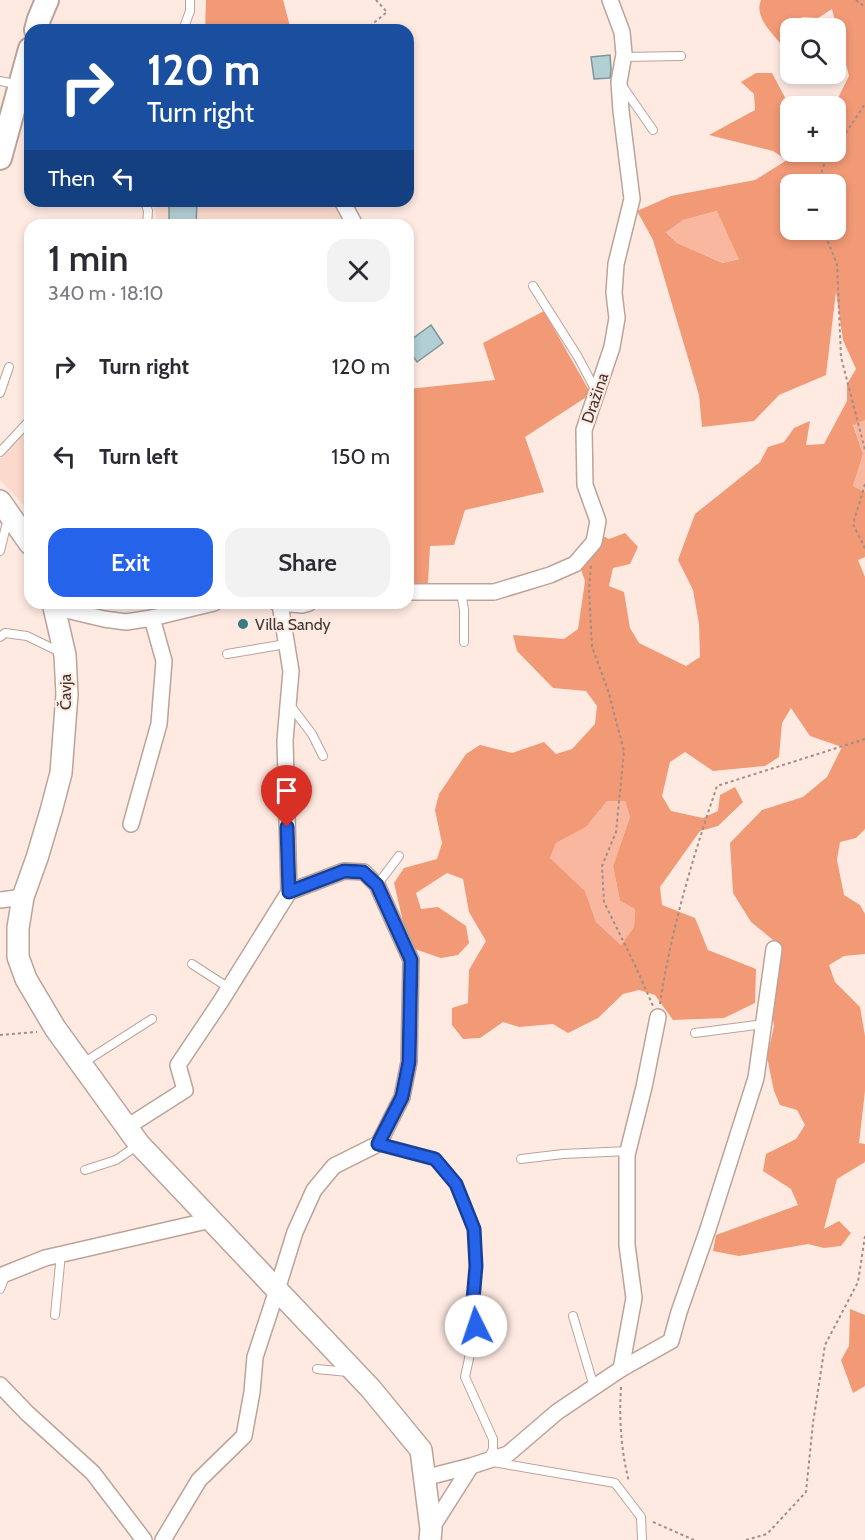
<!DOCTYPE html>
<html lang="en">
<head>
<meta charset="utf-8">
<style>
	body { margin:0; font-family:Cabin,sans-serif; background:#f2f2f3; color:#2b2b33; height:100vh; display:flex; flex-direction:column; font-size:22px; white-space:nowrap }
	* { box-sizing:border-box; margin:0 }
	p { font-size:20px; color:#7c7c81 }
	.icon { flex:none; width:33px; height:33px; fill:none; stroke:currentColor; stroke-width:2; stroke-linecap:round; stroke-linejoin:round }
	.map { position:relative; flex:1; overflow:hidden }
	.side { position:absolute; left:24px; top:219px; width:390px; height:390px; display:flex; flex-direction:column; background:#fff; border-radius:18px; box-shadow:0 3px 9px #0003 }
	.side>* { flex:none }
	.banner { position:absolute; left:24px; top:24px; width:390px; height:183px; border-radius:18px; box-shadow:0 3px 9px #0003; background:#1a4fa0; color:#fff; overflow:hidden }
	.buttons { position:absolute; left:780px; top:18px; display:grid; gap:12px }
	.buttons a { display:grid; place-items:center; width:66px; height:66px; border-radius:12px; background:#fff; box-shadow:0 3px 9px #0003; font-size:30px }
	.pin { position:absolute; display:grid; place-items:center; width:51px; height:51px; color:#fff; margin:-62px -26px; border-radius:50% 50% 50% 0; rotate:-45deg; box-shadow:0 0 6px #0007 }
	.pin .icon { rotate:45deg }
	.me { position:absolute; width:66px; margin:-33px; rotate:356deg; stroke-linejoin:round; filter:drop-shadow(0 0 4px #0008) }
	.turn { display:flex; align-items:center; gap:21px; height:126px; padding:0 24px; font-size:27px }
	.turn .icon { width:78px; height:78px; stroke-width:2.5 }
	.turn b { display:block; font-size:42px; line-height:51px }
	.then { display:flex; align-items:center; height:57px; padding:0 24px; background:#0003; gap:12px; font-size:22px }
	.round { display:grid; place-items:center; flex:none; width:63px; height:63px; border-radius:18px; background:#f2f2f3 }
	.summary { display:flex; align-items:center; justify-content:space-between; height:102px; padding:0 24px }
	h1 { font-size:36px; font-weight:600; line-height:45px }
	.button { display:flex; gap:12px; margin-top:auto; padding:12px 24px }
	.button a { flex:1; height:69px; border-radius:18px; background:#2563eb; color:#fff; font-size:24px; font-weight:600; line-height:69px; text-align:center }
	.button a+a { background:#f2f2f3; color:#2b2b33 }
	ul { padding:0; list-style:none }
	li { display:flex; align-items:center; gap:18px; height:90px; padding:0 24px }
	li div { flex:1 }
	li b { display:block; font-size:22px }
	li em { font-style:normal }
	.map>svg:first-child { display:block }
	.built { fill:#fbdacd }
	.green { fill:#f8b79e }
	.forest { fill:#f29976; fill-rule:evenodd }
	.building { fill:#b2cfd3; stroke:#7c979c; stroke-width:1.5 }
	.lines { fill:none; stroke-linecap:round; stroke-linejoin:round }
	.lane-casing { stroke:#bba39a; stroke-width:10 }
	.street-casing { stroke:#bba39a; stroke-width:18 }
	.secondary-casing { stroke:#bba39a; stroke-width:24 }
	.primary-casing { stroke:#bba39a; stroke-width:26 }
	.path { stroke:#9e8f89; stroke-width:2; stroke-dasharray:3 3; stroke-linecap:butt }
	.lane { stroke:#fff; stroke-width:8 }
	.street { stroke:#fff; stroke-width:15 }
	.secondary { stroke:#fff; stroke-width:21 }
	.primary { stroke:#fff; stroke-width:22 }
	.route-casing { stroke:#184099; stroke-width:15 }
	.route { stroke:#2563eb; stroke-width:10 }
	.poi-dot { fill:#357c86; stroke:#ffeae2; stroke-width:2 }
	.labels { text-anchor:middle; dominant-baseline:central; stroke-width:4.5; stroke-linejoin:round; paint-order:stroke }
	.street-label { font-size:16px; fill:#403632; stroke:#ffeae2 }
	.poi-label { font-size:16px; fill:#403632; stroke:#ffeae2; text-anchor:start }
</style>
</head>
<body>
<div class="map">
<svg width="865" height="1540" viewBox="0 0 865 1540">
	<rect width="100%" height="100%" fill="#ffeae2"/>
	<g class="built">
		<path d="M153,201h180l12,24h-189l1,-3z"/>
		<path d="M25,432l5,6v73l-30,-31v-21z"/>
	</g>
	<g class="green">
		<path d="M718,211l22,47 -16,5 -47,-20 -11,-12 17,-11z"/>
		<path d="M865,420v72l-12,-6 10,-32 -10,-30z"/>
		<path d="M607,801h18l5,16 -17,49 7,35 15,8 -1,18 -13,18 -25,-23 -11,-31 -35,-33 6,-15 30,-16z"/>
	</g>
	<g class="forest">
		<path d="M206,0h77l8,30h-86z"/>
		<path d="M761,0h104v420l-12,5 10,29 -10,32 12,6v65l-7,3 7,17v252l-9,9 -16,4 -3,18 7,35 16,10 5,9v40l-21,2 -15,9 6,17 25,25 5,29v55l-6,52 6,1v18l-28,17 -13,50 15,-8 12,12 -10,13 -17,2 -16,-4 -69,12 -26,-5 3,-16 82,-30 -7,-16 -28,-18 3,-17 30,-15 9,-14 -8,-15 -17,-5 -6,-14 -7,-34 7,-31 -9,-53 12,-30 -26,-21 -18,-29 -3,-50 32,-33 41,-13 24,-20 15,-30 -32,-11 -19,-28 -9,15 -3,34 -14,9 -52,5 -28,-19 -15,10 -8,34 9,15 32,7 15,-7 2,-16 15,-8 8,15 -25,24 -18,5 -40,56 2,18 33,13 13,32 48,19 -1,34 -31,15 -51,2 -18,-25 -16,-5 -16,4 -25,24 -30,15 -15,-9 -34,3 -16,-5 -23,16 -17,1 -11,-14v-17l16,-5 1,-33 17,-29 -17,-29 -6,-33 -16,-6 -31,20 5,16 17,-2 28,19 3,17 -11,12 -17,3 -32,-11 -15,-64 10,-15 33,-9 5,-16 -7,-33 4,-16 27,-40 14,-9 32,8 32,-11 12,12 16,-5 23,-25 2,-18 -11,-15 -33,-3 -36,-37 -4,-16 51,4 14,-10 7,-48 -6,-17 13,-9 11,-19 6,3 16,-6 13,14 -8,17 -17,4 -4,18 15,6 6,36 9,15 47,23 14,-9 -1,-33 -6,-34 -15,-30 17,-46 65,-52 8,-15 16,-5 10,-14 16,-7 -4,24 18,-1 23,-43v-17l9,-15 -13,-29 -7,-48 -10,83 -47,20 -25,26 -52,6 -3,-32 -46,-155 -16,-29 34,-15 84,-16 32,-20 -14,-9 -64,-16 46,-25 -1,-16 -13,-12 15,-9h16l18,34v45h46v-46h-2l15,-30 -17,-67 -14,9 -16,-1 -9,11h-3v3l-10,12c-9,-11 -26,-27 -19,-43zM790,184h46v46h-46zM717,211l22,48 -16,4 -46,-20 -11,-11 17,-12zM607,801h18l5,16 -17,49 7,35 15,8 -1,18 -13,18 -25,-23 -11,-31 -35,-33 6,-15 30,-16z"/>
		<path d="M544,311l47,83 -66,43 19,55 -79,18 -11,35 -24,1 -2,37 -20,1v-195l87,-9 -12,-37z"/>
		<path d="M850,1309l15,6v71l-12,7 -12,-33 8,-14z"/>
	</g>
	<g class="building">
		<path d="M610,55l1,15 -1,8 -16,1 -3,-22z"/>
		<path d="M169,201h28l-1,24h-27z"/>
		<path d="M431,325l12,18 -26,19 -9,-13v-7z"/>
	</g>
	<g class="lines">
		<defs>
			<g id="lane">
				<path d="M183,30l7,-19v-11"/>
				<path d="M624,57l57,-1"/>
				<path d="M0,81l19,4"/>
				<path d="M623,87l30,43"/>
				<path d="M145,201l3,10 -1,14"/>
				<path d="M533,286l45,71 18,34"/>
				<path d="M0,393l9,-26"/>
				<path d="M0,452l30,-32"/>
				<path d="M0,551l8,-33"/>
				<path d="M461,592l3,18v32"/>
				<path d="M0,637l5,-4 22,3 35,17"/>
				<path d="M227,654l59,-10"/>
				<path d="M290,705l22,29 11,22"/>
				<path d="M377,885l22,-29"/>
				<path d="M192,964l37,24"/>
				<path d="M695,1033l69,-9"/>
				<path d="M83,1063l69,-44"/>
				<path d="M378,1144l57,15 21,25 10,24 8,21 1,14 1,23 -3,34 3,26 -11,51 28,62v10l-6,12 128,22 26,34 1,23"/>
				<path d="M521,1159l42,-5 65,-3"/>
				<path d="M85,1170l31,-10 22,-15"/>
				<path d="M0,1289l6,-15"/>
				<path d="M55,1315l6,-61"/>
				<path d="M573,1316l21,71"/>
				<path d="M317,1369l31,3"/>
			</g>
			<g id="street">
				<path d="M342,201l13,24"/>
				<path d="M408,592h86l56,-17 25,-11 19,-22 4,-21 -13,-36 -1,-55 28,-83 5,-29 -3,-25 2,-29 16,-65 -11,-88 -2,-29 5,-28 -2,-22 -12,-32"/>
				<path d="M280,603l22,2 7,-2"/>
				<path d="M56,611l10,-1 38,9 22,3 26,-4 62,-15"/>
				<path d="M131,824l28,-100 5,-63 -12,-43"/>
				<path d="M0,900l23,-3"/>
				<path d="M127,1127l58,-37 -7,-25 43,-64 68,-109 -4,-152 6,-69 -11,-67 -3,-1"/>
				<path d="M0,1276l45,-18 166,-38"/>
				<path d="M621,1369l13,-71 -7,-53v-90l17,-68 14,-70"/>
				<path d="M0,1385l27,28 66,60 51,67"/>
				<path d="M424,1478l47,-12 37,-12 49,-42 64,-43 50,-28 8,-29 29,-83 48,-151 18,-129"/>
				<path d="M431,1529l40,-63"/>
				<path d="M163,1540l36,-60 45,-44 8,-44 3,-35 22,-67 18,-58 19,-42 20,-24 44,-22 3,-5 21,-42 7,-35 2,-102 -34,-75 -13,-13 -20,-1 -55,21"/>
			</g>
			<g id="secondary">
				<path d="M0,501l30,43"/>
				<path d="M53,603l12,52 2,39 -6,79 -10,38 -14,47 -14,39 -5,31v29l8,22 29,49 84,116 232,245 50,61 10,79 -1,11"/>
			</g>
			<g id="primary">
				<path d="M36,30l3,-11 8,-19"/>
				<path d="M0,158l30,-109"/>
			</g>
		</defs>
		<use href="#lane" class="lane-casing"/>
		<use href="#street" class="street-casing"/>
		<use href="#secondary" class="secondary-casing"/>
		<use href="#primary" class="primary-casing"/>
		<g class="path">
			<path d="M856,0l9,7"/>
			<path d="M365,30l22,-18 -11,-12"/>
			<path d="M836,148l29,-44"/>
			<path d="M818,184l6,-19 9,-13"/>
			<path d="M823,230l14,34 4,93 24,93"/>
			<path d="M865,484l-12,40 12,24"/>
			<path d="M591,566l-2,24 3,57 16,43 16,61 -8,81 -14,34 2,36 31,63 18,41"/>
			<path d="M660,1004c11,-75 33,-147 57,-218l148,-47"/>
			<path d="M0,1035l37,-3"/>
			<path d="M621,1387c-2,33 0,63 8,95"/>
			<path d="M653,1522l41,18"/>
			<path d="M746,1540l21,-6 39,-42 7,-69 12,-78 33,-63 7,-46"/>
		</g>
		<use href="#lane" class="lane"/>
		<use href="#street" class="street"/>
		<use href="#secondary" class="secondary"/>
		<use href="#primary" class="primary"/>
	</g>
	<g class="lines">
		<defs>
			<path id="route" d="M287,827l2,65 55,-21 19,1 14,13 34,75 -2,102 -7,35 -24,47 57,15 21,25 18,45 2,37 -3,34 3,26"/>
		</defs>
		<use href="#route" class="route-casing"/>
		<use href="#route" class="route"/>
	</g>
	<circle class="poi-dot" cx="243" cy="624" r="6"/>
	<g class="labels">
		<g class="street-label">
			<text transform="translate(595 398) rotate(-71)">Dražina</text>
			<text transform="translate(65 692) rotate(-90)">Čavja</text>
		</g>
		<g class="poi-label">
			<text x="255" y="624">Villa Sandy</text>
		</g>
	</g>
</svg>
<div class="buttons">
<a><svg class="icon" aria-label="search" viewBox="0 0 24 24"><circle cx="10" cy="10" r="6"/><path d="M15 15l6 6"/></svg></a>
<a>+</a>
<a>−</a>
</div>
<div class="pin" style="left:287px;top:827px;background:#d93025"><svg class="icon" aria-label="arrive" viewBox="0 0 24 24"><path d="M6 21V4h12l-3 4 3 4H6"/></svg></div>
<svg class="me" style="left:476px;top:1326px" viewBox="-20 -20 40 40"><circle r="19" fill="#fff"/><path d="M0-13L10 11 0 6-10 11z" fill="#2563eb"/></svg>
<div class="banner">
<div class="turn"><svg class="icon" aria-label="right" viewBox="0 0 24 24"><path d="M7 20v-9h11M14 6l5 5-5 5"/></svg><div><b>120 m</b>Turn right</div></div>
<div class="then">Then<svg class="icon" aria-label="left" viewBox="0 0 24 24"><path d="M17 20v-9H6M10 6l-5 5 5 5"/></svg></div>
</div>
<section class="side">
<div class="summary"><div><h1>1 min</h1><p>340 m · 18:10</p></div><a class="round"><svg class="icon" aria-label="close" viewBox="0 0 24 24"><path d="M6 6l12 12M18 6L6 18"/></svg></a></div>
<ul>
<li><svg class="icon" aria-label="right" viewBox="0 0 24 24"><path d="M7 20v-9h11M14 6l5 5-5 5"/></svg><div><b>Turn right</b></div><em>120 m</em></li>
<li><svg class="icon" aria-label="left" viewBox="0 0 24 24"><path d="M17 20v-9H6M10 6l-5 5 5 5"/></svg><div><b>Turn left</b></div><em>150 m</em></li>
</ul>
<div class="button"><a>Exit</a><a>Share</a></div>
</section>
</div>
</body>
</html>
